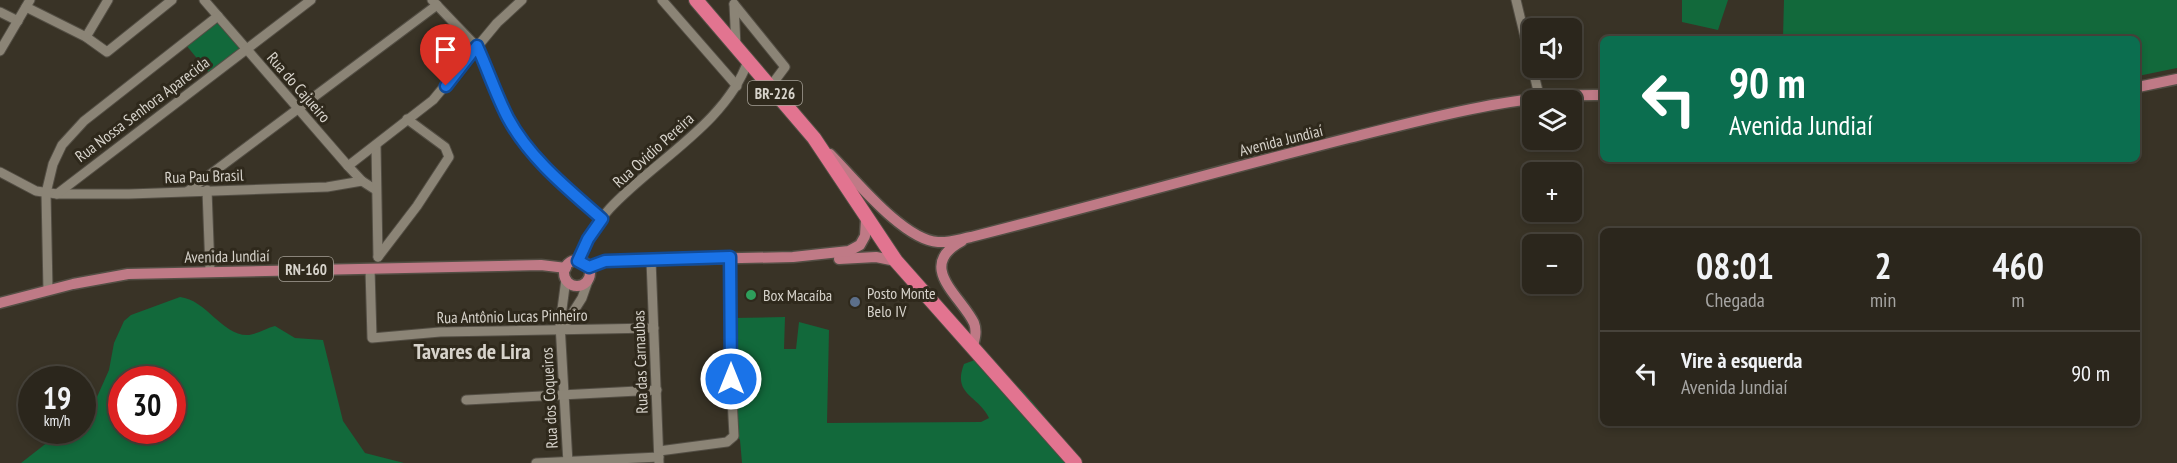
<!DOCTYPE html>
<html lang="pt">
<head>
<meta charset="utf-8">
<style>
	body { margin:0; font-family:"PT Sans Narrow",sans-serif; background:#332e25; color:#f1f3f6; height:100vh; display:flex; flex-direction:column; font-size:22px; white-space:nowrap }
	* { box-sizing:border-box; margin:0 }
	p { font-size:20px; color:#a6a5a3 }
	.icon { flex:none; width:33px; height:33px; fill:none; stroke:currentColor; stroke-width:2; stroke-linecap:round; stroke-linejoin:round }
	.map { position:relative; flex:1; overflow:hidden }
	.details { position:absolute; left:1600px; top:228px; width:540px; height:198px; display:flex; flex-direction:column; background:#2b261c; border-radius:9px; box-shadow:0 3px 9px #0003,0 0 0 2px #47433b }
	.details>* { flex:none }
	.hud { position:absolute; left:1600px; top:36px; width:540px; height:126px; border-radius:9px; box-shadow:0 3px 9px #0003,0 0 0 2px #47433b; background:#0b6e4f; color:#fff; overflow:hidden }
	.controls { position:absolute; left:1522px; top:18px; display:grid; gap:12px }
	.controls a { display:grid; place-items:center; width:60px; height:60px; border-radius:9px; background:#2b261c; box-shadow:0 3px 9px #0003,0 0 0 2px #47433b; font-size:30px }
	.speed { position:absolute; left:18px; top:366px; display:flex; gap:12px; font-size:30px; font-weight:700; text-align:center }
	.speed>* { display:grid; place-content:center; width:78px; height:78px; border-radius:50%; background:#2b261c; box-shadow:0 3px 9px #0003,0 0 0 2px #47433b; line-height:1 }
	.speed small { font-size:15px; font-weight:400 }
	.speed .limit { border:9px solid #d22; background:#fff; color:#111 }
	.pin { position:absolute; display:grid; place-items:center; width:51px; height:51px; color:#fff; margin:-62px -26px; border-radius:50% 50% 50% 0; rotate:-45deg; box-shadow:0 0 6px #0007 }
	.pin .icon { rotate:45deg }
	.me { position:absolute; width:66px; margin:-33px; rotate:0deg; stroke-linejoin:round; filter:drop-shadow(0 0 4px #0008) }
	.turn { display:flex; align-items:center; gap:21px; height:126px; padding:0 30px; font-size:27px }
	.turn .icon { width:78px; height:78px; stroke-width:2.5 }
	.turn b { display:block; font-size:42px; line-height:51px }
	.eta { display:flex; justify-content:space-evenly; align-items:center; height:102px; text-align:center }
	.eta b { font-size:36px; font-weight:600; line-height:42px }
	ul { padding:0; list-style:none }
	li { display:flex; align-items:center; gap:18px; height:84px; padding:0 30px; border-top:2px solid #47433b }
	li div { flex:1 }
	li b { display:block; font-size:22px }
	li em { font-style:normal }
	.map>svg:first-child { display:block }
	.green { fill:#12693b; fill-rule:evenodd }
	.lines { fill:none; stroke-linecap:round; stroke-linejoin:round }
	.minor-casing { stroke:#534e44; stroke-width:11 }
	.major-casing { stroke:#534e44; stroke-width:13 }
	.highway-casing { stroke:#534e44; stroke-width:16 }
	.minor { stroke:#8b8476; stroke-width:9 }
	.major { stroke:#bf7a86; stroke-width:10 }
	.highway { stroke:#e27490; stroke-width:14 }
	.route-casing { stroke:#114b97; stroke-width:15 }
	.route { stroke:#1a73e8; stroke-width:10 }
	.leisure-dot { fill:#2e9e5b; stroke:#2f291c; stroke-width:2 }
	.service-dot { fill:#5c6f8a; stroke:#2f291c; stroke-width:2 }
	.labels { text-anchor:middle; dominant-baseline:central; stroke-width:6; stroke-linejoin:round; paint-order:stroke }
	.shield { fill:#2f291c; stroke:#a5a096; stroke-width:1.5 }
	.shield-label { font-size:15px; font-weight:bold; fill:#d7d3cb }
	.street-label { font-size:16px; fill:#d7d3cb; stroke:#2f291c }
	.poi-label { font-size:16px; fill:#d7d3cb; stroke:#2f291c; text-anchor:start }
	.district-label { font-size:22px; font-weight:bold; fill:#d7d3cb; stroke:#2f291c }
</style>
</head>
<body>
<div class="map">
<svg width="2177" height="463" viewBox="0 0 2177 463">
	<rect width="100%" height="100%" fill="#393326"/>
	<g class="green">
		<path d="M1682,0h46l-10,30 -36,-8z"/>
		<path d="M1784,0h393v68l-39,8v-37l-355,-2z"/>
		<path d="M217,20l23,28 -31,25 -23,-28z"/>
		<path d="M180,297c27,3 43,40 69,38 8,-1 18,-7 26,-9l20,12 28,2 20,81 22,32 39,10h-383l41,-32 20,-1 1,-14 14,-19 12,-27 5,-27 10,-22 7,-6zM122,380h50v50h-50z"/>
		<path d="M785,317l-1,32h12l3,-27 30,8 -2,93 154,-1 8,-4c-11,-23 -37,-23 -25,-54l16,-6c42,21 71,69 101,105h-339l-2,-23 -6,-12 -1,-110z"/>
	</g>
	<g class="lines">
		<defs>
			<g id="minor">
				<path d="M204,0l144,166 14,15 14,9"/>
				<path d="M432,0l45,47 23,55 19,34 26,31 56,52"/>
				<path d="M662,0l75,86"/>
				<path d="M1516,0l24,99"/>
				<path d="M734,4l51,63 -15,20"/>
				<path d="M734,4l2,43"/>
				<path d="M26,7l60,30 21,15 65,-52"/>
				<path d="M0,12l18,9"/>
				<path d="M86,37l22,-37"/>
				<path d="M0,51l30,-51"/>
				<path d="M376,145l2,112"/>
				<path d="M348,166l85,-66 64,-77 25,-23"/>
				<path d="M0,172l36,19 21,3h72l198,-7 35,-6"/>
				<path d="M207,190l3,80"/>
				<path d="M188,191l249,-186"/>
				<path d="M57,194l254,-194"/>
				<path d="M378,257l39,-51 32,-49 -4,-10 -38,-28"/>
				<path d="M651,260l8,203"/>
				<path d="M578,261c22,-78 140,-116 170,-200"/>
				<path d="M370,269l2,69 68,-6 214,-4"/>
				<path d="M566,279l-6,45 8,139"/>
				<path d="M48,290l-2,-97 7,-29 9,-19 22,-24 134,-105"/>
				<path d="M561,331l21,-33 6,-17"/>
				<path d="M466,400l191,-10"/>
				<path d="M659,451l68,-9 7,-6 -3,-57 -1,-122"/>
				<path d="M536,463l123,-6"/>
			</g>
			<g id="major">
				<path d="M2138,87l39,-8"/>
				<path d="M830,154c24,24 73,86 108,88 10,1 22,-3 33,-5 126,-32 251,-67 378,-99 82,-20 169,-45 255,-43"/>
				<path d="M962,241c-47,25 -1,55 12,82 3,8 1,15 -1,23"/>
				<path d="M839,259l37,-2 20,4"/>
				<circle cx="577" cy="273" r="13"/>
				<path d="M589,267l16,-6 188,-4 56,-6 11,-6 5,-9 1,-17"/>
				<path d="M0,303l73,-19 55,-10 413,-9 25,3"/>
			</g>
			<path id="highway" d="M696,0l118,138 82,123 179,202"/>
		</defs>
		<use href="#minor" class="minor-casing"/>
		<use href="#major" class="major-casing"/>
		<use href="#highway" class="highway-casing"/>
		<use href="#minor" class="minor"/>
		<use href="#major" class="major"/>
		<use href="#highway" class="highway"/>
	</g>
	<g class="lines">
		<defs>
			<path id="route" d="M446,86l31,-40c11,24 19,49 31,72 22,41 60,71 94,101l-14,20 -10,22 11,6 16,-6 125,-4 1,122"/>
		</defs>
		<use href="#route" class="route-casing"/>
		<use href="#route" class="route"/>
	</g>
	<circle class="leisure-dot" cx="751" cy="295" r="6"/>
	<circle class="service-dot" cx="855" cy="302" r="6"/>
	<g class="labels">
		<g class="shield">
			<rect x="748" y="81" width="54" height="24" rx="4.5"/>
			<rect x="279" y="257" width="54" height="24" rx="4.5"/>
		</g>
		<g class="shield-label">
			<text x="775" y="93">BR-226</text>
			<text x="306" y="269">RN-160</text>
		</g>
		<g class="street-label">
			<text transform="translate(299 87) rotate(49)">Rua do Cajueiro</text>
			<text transform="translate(142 109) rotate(-37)">Rua Nossa Senhora Aparecida</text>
			<text transform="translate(1281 140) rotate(-14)">Avenida Jundiaí</text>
			<text transform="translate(653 150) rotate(-42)">Rua Ovidio Pereira</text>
			<text transform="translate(204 176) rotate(-2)">Rua Pau Brasil</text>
			<text transform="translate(227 256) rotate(-1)">Avenida Jundiaí</text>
			<text transform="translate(512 316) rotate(-1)">Rua Antônio Lucas Pinheiro</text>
			<text transform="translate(640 362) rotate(-92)">Rua das Carnaubas</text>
			<text transform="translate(549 398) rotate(-93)">Rua dos Coqueiros</text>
		</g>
		<g class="poi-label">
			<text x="867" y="293">Posto Monte<tspan x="867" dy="18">Belo IV</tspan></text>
			<text x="763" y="295">Box Macaíba</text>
		</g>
		<g class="district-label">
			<text x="472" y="351">Tavares de Lira</text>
		</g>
	</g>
</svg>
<div class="controls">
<a><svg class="icon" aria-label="sound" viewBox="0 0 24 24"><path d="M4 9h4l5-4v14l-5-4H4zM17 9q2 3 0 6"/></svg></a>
<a><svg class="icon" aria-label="layers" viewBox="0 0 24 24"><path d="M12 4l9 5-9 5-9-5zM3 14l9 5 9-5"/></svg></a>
<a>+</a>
<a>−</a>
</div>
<div class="speed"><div>19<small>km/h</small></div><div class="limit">30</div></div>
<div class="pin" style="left:446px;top:86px;background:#d93025"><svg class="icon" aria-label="arrive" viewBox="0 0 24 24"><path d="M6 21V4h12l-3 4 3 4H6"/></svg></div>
<svg class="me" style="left:731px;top:379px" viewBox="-20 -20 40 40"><circle r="17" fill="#1a73e8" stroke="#fff" stroke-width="3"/><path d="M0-11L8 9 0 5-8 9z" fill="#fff"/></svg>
<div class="hud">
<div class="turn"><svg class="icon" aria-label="left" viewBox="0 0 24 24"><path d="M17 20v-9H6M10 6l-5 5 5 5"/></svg><div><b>90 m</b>Avenida Jundiaí</div></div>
</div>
<section class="details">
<div class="eta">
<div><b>08:01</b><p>Chegada</p></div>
<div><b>2</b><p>min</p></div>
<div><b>460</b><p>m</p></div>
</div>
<ul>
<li><svg class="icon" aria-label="left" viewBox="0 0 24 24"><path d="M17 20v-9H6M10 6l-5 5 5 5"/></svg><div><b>Vire à esquerda</b><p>Avenida Jundiaí</p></div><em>90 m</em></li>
</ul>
</section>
</div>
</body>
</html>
